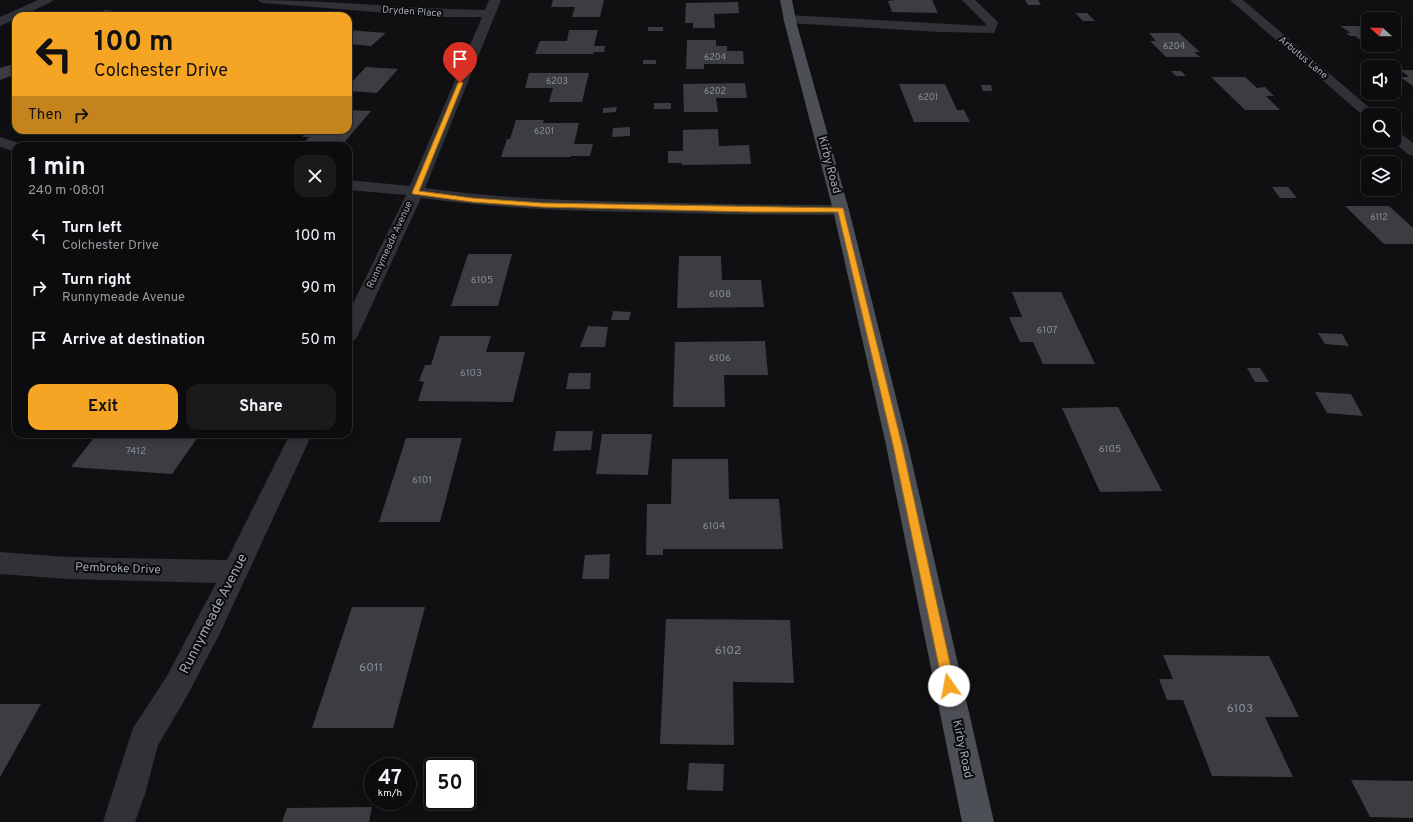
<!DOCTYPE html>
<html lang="en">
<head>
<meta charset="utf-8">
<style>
	body { margin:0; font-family:Overpass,sans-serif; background:#1a1a1c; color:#f1f3f6; height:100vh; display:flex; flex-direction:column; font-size:15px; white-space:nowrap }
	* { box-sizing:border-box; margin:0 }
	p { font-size:13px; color:#9a9b9e }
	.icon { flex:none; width:22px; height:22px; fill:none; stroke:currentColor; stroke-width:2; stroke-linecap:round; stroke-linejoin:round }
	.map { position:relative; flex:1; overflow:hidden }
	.side { position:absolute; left:12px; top:142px; width:340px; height:296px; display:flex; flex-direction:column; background:#0c0c0e; border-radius:12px; box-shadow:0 2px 10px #0003,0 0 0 1px #2c2c2e }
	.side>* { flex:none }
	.top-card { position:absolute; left:12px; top:12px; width:340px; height:122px; border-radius:12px; box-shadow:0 2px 10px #0003,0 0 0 1px #2c2c2e; background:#f6a423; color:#111; overflow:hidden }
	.needle { width:26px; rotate:291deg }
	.tools { position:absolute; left:1361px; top:12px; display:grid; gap:8px }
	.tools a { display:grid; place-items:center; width:40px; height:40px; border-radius:8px; background:#0c0c0e; box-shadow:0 2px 10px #0003,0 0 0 1px #2c2c2e; font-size:20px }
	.speed { position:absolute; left:364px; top:758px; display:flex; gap:8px; font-size:20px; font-weight:700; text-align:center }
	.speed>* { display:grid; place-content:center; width:52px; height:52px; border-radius:50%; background:#0c0c0e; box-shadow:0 2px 10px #0003,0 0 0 1px #2c2c2e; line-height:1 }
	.speed small { font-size:10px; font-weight:400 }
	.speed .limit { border:2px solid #111; border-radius:6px; background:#fff; color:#111 }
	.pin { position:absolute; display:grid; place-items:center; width:34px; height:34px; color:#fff; margin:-41px -17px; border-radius:50% 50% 50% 0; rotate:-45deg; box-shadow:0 0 4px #0007 }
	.pin .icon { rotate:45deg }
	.me { position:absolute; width:44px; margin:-22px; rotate:348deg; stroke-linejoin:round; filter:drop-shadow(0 0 3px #0008) }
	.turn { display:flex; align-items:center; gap:14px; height:84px; padding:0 16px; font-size:18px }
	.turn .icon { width:52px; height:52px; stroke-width:2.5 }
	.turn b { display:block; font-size:28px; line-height:34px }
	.then { display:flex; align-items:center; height:38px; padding:0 16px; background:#0003; gap:8px; font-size:15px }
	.round { display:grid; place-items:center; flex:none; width:42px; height:42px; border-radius:12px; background:#1a1a1c }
	.headline { display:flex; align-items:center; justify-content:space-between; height:68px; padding:0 16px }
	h1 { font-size:24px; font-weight:700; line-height:30px }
	.action { display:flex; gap:8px; margin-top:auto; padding:8px 16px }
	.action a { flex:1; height:46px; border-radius:12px; background:#f6a423; color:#111; font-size:16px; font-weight:700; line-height:46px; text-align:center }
	.action a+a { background:#1a1a1c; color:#f1f3f6 }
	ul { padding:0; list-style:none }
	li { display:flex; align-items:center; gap:12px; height:52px; padding:0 16px }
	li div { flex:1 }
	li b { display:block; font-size:15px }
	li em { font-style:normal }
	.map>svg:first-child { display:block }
	.building { fill:#3c3d42 }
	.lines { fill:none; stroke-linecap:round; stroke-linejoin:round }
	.minor { fill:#313237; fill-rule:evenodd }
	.major { fill:#4d4f56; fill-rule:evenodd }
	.route { fill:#f6a423; stroke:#a06b17 }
	.labels { text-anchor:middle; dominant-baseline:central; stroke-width:4; stroke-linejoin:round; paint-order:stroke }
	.far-number-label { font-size:9px; fill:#888c97 }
	.far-street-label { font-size:10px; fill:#a1a7b3; stroke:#0b0b0d }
	.number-label { font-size:10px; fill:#888c97 }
	.street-label { font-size:12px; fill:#a1a7b3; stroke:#0b0b0d }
	.near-number-label { font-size:12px; fill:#888c97 }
	.near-street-label { font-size:14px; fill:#a1a7b3; stroke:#0b0b0d }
</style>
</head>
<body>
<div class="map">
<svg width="1413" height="822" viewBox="0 0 1413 822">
	<rect width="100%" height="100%" fill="#101012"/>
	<g class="building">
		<path d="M553,0h51l-4,17h-28l3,-10h-24z"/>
		<path d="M895,0h37l6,13 -46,-1 -4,-11z"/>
		<path d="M1025,0h13l3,5h-13z"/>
		<path d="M738,2l1,11 -25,1 1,14h-22v-5h-8l1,-20z"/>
		<path d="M105,10l20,2 -7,4h-55l8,-4 21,3z"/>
		<path d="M1075,13h12l8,8h-12z"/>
		<path d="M1340,26h28v15h-6l-7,-5h-5l-4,-3h5z"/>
		<rect x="648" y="27" width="15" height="4"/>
		<path d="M348,30l38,3 -15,13 -23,-2z"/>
		<path d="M569,30h29l-4,16h11l-1,6h-10l-1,2h-58l5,-13h27z"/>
		<path d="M1149,33h30l21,19h-6l6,5h-34l-16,-16h6z"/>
		<path d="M687,40h29v6h11v5h16l1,13h-40v5h-18z"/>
		<rect x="643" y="60" width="13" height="4"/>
		<path d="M13,64l3,1v9l-16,6v-12z"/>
		<path d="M366,67l32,2 -21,24 -29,-2v-5z"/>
		<path d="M1400,70h13v16l-13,-9h9z"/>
		<path d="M1171,71h10l5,5h-10z"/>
		<path d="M529,73h60l-7,29h-33l4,-14h-28z"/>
		<path d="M1211,77h34l12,11 8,-1 9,9h-8l14,14h-35z"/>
		<path d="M745,83l2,15h-31l2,14h-34l-1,-28z"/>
		<path d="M899,84h46l12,26h7l6,12h-56z"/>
		<path d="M981,85h10l1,6h-9z"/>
		<rect x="654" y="103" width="17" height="6"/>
		<path d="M617,107l-1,5 -13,1v-5z"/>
		<path d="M348,110l23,1 -29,34 -38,-2 5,-6h-7l6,-7h40z"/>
		<path d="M516,120h28l-1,3h36l-5,21h19l-3,12h-19v1h-70l6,-18h3z"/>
		<path d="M630,127v9l-18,1 1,-9z"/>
		<path d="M718,129l1,17 30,-1 2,19 -69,1v-2h-14v-12h15v-21z"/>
		<path d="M205,130h28l-4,3h-6z"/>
		<path d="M1272,187h16l9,11h-17z"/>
		<path d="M1345,206h44l24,22v16h-29z"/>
		<path d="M468,254h44l-14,52h-47z"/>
		<path d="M679,256h42l1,24h39l3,27 -87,1z"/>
		<path d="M1012,292h49l34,72h-52l-10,-22h-13l-11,-25h13z"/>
		<path d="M613,311l18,1 -2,8h-18z"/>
		<path d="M588,326l20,1 -3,20h-25z"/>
		<path d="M1318,333l24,1 7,12 -24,-2z"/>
		<path d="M440,336h51l-5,16h39l-12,50 -95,-1 6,-19 -5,-1 6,-16h6z"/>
		<path d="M765,341l3,34h-44l1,32h-52l2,-65z"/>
		<path d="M1247,368h13l9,14h-14z"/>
		<path d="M569,373h22l-1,16h-24z"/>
		<path d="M1315,392l36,2 12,22 -36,-3z"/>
		<path d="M1118,407l44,84 -62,1 -38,-84z"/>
		<path d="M556,431h37l-2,19 -38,1z"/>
		<path d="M97,434h103l-28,40 -101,-7z"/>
		<path d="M602,434h50l-4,41 -52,-1z"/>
		<path d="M406,438h56l-22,84h-61z"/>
		<path d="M672,459h56l1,40h50l4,50h-120v6h-17l1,-51h24z"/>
		<path d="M610,554l-1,25h-27l3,-24z"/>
		<path d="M352,607h73l-32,121h-81z"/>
		<path d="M666,619l124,1 4,63 -61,-1 1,63 -74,-1z"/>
		<path d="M1163,655l106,1 30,61h-34l28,60 -81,-1 -29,-76h-16l-8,-21h14z"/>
		<path d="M0,704h41l-41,73z"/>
		<path d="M689,763l35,1 -1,27 -36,-1z"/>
		<path d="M1351,780l62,1v37l-43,-1z"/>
		<path d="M372,807l-3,15h-87l5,-14z"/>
	</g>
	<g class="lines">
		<g class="minor">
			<path d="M38,0h15l-2,2 -29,14h-6v3l-16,7v-9z"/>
			<path d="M258,0c76,0 151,9 227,10l4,-10h12l-76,188c71,10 141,13 212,14 68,2 136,3 204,3l6,1 2,4 -2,4 -6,1c-68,0 -135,-1 -203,-3 -73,-1 -144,-4 -217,-14l-63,137 -3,5 -7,2v-28l58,-119 -58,-5v-10l62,6 72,-169h-46l-172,-14 -4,-1z"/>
			<path d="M962,0h13l21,20 2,3 -4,10 -54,-1 -151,-9 -4,-1 -2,-3 2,-3 4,-1 196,11 1,-2z"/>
			<path d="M1230,0h13l135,115h-10v4l-2,-1z"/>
			<path d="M1394,131l5,1 14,11v13l-5,-2 -16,-13h2z"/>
			<path d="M0,137l21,7 2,2h-7v6l-16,-5z"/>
			<path d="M290,434h22l-92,199 -33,63 -29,49 -13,49 -10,28h-32l30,-94 34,-52 49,-93 -148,-4 -68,-5v-22l68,5 159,3z"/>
		</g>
		<path class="major" d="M780,0h12l5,25 52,185 59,235 86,377h-32l-76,-377 -53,-235 -48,-185z"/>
	</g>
	<path class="route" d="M460,81l3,2 -44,108 53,7 70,5 301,5 59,237 53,241 -2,4 -4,2 -4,-2 -2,-4 -50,-241 -55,-233h-85l-211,-5 -70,-5 -59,-8 -1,-1 46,-110z"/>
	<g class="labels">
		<g class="far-number-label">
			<text x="1174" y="46">6204</text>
			<text x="715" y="57">6204</text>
			<text x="557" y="81">6203</text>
			<text x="715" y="91">6202</text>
			<text x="928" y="97">6201</text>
			<text x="544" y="131">6201</text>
			<text x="1379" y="217">6112</text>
		</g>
		<g class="far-street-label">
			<text transform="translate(412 12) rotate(4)">Dryden Place</text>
			<text transform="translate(1303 58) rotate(40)">Arbutus Lane</text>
			<text transform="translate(390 245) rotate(-65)">Runnymeade Avenue</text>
		</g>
		<g class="number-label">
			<text x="482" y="280">6105</text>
			<text x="720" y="294">6108</text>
			<text x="1047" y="330">6107</text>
			<text x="720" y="358">6106</text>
			<text x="471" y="373">6103</text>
			<text x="1110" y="449">6105</text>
			<text x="136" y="451">7412</text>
			<text x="422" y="480">6101</text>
			<text x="714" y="526">6104</text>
		</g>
		<g class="street-label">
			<text transform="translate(829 165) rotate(75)">Kirby Road</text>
			<text transform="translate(118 569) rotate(2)">Pembroke Drive</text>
			<text transform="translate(962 749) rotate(78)">Kirby Road</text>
		</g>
		<g class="near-number-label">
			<text x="728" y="651">6102</text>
			<text x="371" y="668">6011</text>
			<text x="1240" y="709">6103</text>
		</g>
		<g class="near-street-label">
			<text transform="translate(214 614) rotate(-63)">Runnymeade Avenue</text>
		</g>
	</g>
</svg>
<div class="tools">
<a><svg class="needle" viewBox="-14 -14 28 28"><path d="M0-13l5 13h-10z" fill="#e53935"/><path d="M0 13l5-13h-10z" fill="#9a9b9e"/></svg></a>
<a><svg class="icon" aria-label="sound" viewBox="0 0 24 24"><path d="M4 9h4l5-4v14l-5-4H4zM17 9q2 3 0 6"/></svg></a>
<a><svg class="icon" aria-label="search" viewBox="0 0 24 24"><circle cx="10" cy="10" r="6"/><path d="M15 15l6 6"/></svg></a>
<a><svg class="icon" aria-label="layers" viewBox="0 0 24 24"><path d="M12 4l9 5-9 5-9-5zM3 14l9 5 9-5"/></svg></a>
</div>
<div class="speed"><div>47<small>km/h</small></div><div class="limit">50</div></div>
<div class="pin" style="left:460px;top:83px;background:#d93025"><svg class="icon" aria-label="arrive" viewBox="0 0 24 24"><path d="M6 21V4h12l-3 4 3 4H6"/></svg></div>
<svg class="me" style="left:949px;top:686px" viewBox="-20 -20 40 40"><circle r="19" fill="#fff"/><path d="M0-13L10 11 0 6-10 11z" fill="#f6a423"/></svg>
<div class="top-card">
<div class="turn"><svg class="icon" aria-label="left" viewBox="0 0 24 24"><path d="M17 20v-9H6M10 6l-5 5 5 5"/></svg><div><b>100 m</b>Colchester Drive</div></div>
<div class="then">Then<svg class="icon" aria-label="right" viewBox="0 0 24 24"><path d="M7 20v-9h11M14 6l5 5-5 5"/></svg></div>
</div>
<section class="side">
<div class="headline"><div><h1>1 min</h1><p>240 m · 08:01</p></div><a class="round"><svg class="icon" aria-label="close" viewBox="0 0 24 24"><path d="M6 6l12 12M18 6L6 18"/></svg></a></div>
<ul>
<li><svg class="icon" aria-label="left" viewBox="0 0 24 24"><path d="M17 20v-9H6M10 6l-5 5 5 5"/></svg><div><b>Turn left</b><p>Colchester Drive</p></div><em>100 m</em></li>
<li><svg class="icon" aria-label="right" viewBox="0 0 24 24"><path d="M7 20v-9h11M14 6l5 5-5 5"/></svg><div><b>Turn right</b><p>Runnymeade Avenue</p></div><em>90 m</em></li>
<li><svg class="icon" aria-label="arrive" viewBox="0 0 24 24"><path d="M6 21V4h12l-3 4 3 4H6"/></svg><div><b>Arrive at destination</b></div><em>50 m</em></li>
</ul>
<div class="action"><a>Exit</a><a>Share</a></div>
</section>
</div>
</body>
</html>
